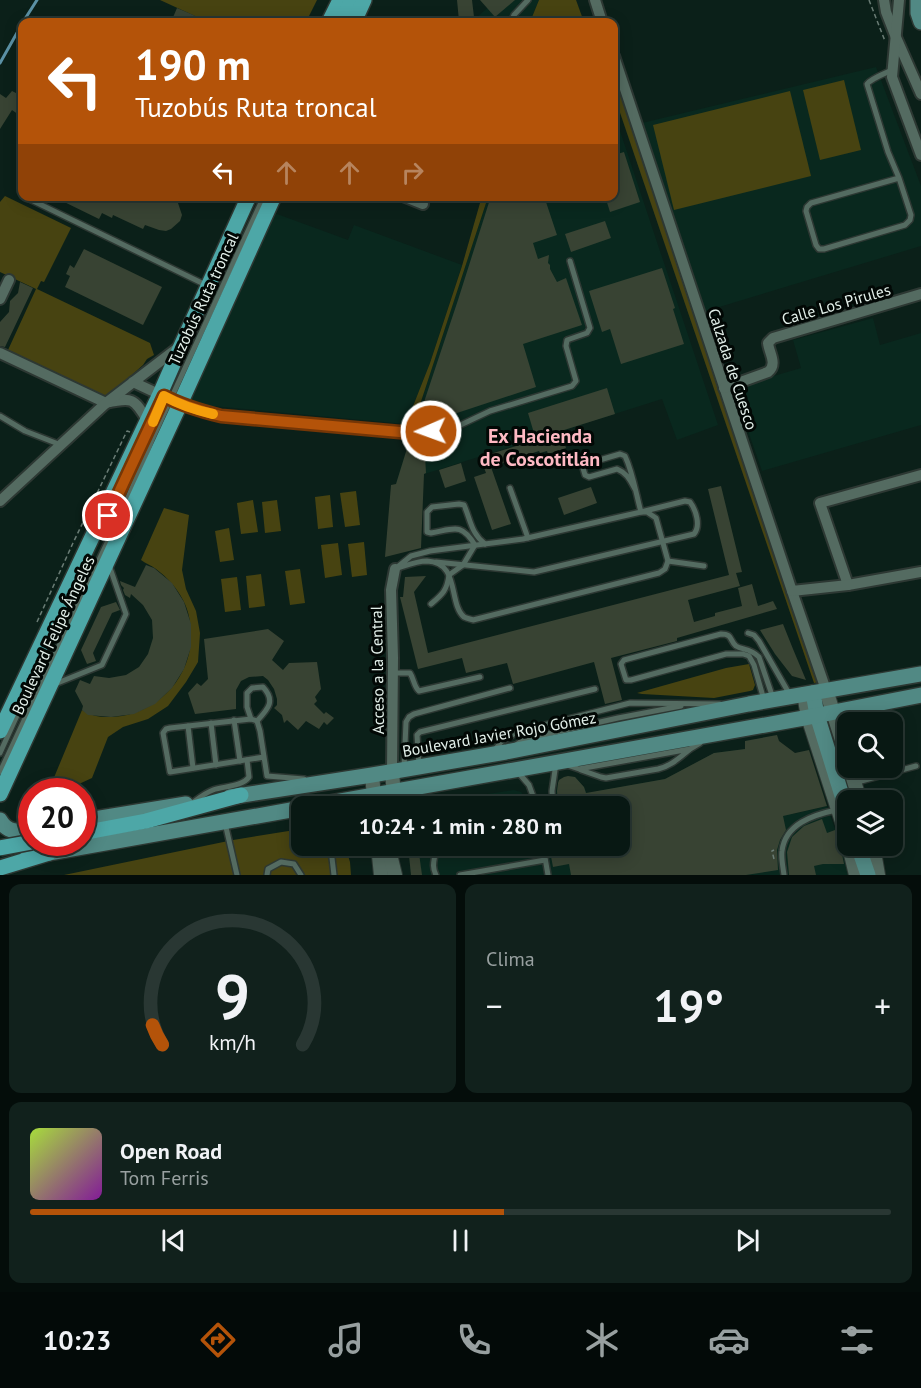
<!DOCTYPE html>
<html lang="es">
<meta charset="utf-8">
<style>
body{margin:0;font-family:"PT Sans",sans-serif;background:#11211c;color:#f1f3f6;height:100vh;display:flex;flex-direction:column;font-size:22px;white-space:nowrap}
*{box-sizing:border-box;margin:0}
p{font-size:20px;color:#98a0a0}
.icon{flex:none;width:33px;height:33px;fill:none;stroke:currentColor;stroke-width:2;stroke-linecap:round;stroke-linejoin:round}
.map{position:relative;height:875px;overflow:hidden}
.details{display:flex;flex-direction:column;gap:9px;padding:9px;background:#040d0a;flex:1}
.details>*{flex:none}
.top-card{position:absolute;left:18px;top:18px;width:600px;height:183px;border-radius:12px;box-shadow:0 3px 15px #0003,0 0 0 2px #293733;background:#b45309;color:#fff;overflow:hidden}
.controls{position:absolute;left:837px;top:712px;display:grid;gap:12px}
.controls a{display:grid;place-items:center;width:66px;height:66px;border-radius:12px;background:#081813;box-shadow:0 3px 15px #0003,0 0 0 2px #293733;font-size:30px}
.speed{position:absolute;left:18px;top:778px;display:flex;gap:12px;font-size:30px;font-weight:700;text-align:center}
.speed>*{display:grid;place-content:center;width:78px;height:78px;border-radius:50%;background:#081813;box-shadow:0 3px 15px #0003,0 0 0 2px #293733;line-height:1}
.speed .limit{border:9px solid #d22;background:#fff;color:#111}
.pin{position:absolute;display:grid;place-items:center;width:51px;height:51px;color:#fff;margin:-26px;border:3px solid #fff;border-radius:50%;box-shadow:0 2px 6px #0007}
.me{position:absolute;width:66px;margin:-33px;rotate:268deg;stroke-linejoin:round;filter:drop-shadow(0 0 4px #0008)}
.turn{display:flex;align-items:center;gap:21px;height:126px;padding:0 18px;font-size:27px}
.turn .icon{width:78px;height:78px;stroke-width:2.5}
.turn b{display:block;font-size:42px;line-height:51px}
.lanes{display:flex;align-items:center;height:57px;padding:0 18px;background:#0003;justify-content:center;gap:30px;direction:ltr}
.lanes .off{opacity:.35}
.big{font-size:45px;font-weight:600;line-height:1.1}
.details .card{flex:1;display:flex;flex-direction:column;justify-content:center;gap:9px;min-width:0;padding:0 21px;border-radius:12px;background:#11211c}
.details .dial{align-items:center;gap:0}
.dial svg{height:156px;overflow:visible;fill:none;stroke:#293733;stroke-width:7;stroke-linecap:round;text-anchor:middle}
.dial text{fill:#f1f3f6;stroke:none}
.song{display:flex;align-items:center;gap:18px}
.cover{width:72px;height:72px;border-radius:9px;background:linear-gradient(135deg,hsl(80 70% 55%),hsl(290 70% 35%))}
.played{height:6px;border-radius:3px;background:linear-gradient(90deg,#b45309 55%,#293733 55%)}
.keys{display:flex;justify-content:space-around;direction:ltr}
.heat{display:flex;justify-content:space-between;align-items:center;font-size:33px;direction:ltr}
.details .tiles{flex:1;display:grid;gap:9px;grid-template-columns:1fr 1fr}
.card:last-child{grid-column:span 2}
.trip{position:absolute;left:291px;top:796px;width:339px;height:60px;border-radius:12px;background:#081813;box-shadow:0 3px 15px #0003,0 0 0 2px #293733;font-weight:600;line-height:60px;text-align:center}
.menu{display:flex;height:96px;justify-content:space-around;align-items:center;background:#030a08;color:#98a0a0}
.menu .icon{width:42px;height:42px}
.menu .current{color:#b45309}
.menu b{font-size:27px;color:#f1f3f6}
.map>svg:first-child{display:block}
.built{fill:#09281e}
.green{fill:#474311}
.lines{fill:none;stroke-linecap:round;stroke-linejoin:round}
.stream{stroke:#5b91a5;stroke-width:3}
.building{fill:#384333}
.service-casing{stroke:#2d3833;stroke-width:8}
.minor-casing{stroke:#2d3833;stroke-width:14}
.tertiary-casing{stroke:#2d3833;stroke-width:16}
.secondary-casing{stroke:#2d3833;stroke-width:18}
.primary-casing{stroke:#2d3833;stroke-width:18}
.path{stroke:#6a7c75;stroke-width:1.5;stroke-dasharray:4.5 3;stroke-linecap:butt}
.service{stroke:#546b61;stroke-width:5}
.minor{stroke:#546b61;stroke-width:10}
.tertiary{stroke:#546b61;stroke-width:14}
.secondary{stroke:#518984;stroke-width:15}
.primary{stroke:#4da7a7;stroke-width:15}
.primary-bridge-casing{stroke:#2d3833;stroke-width:18;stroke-linecap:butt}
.primary-bridge{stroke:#4da7a7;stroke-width:15}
.route-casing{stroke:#753606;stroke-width:15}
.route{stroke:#b45309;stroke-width:10}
.slow{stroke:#f59e0b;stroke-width:10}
.labels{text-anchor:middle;stroke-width:6;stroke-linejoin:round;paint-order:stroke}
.street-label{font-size:16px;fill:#e3f0ea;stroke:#020805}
.quarter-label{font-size:20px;font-weight:bold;fill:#feb9c3;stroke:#020805}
</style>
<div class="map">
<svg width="921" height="875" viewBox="0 0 921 875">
<rect width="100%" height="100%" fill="#0b2019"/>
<!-- built -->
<g class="built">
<polygon points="497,0 539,0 530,22 471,22"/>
<polygon points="876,67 921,186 921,246 706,311 642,123"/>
<polygon points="618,125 718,425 677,440 662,399 396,483 409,442 412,442 415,429 413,426 488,197 614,196 614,127"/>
<polygon points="277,214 348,240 354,225 462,265 430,363 406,424 190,404 186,400 268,215"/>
<polygon points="873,318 880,345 921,333 921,425 762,471 733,388 801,368 793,340"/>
<polygon points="768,737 780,802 790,801 793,814 827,806 847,864 848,875 411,875 408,846 620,846 620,807 548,807 558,805 556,791 559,780 568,776 575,777 584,787 587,793 665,779 714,753 745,749 745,741"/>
<polygon points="514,790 521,792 528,800 530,807 405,807"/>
</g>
<!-- green -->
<g class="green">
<polygon points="160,0 317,0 306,22 208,22"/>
<polygon points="539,0 576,0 584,22 565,22 563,18 550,22 530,22"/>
<polygon points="614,60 821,682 814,683 614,95"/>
<polygon points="844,80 861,150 820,160 803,90"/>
<polygon points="790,91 811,176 674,210 653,125"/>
<polygon points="5,196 71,228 44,282 41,281 37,289 150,343 154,355 147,359 143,365 107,397 8,350 36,289 0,272 0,202"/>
<polygon points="482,196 488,197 413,426 406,424 430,363 462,266"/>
<polygon points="356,491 360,525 345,527 340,493"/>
<polygon points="330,495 333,527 318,529 315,497"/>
<polygon points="253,500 258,532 241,534 237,503"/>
<polygon points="277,500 281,531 265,533 262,502"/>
<path d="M164,508L189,515L182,570L186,589L196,611L200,633L198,662L186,682L168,706L148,719L123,727L108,737L92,778L68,789L65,792H48L82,710C93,718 108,718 122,716C161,709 191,676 191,636C191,624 189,611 183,600C177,588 167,577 156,569C151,565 146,564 141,560Z"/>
<polygon points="229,528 234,560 220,562 215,531"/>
<polygon points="364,542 367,575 352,577 348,544"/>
<polygon points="338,543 342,575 325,578 321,545"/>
<polygon points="300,569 305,603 290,605 285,571"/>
<polygon points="261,574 265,606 249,608 246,576"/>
<polygon points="237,577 241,610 225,612 221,579"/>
<polygon points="749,664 755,685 753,690 750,691 714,698 642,694 637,693 726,668"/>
<polygon points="301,829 302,846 345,846 350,862 351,875 64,875 233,840"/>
</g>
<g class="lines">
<!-- stream -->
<g class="stream">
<polyline points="23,22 37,0"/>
<polyline points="0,63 22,24"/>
</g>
</g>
<!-- building -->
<g class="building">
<polygon points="457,0 472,0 474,17 471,18 471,20 459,21"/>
<polygon points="480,0 515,0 495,17"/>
<polygon points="177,8 191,14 208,22 171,22"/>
<polygon points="12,91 22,96 22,117 12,110 0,129 0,94 6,98"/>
<polygon points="624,152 640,202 610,212 605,196 614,196 614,155"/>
<polygon points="52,196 156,196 166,201 168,196 170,196 178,203 182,215 180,221 171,229 166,231 159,230 145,225 143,229 113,215 112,218 102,213 99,219"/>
<polygon points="491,196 544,196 557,235 533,243 538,259 549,255 548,263 550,265 550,269 557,282 566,278 582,325 523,344 536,387 454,414 456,421 441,425 425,427 424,424 424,427 421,427 421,425 416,426 458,300"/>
<polygon points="605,221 611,238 571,252 565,234"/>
<polygon points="84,249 162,287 143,325 65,287 70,276 66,274 70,265 74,268"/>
<polygon points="662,268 675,308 673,309 684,344 621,364 610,329 602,332 589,291"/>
<polygon points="20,282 33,288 5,347 0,346 0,322 9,312 10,301 18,293"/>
<polygon points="607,388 615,414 561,431 566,448 548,454 547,451 540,453 539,451 491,467 511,524 492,530 474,477 486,473 480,457 536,440 528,413"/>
<polygon points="417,437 424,437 426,473 424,474 421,548 385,557 391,485 396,484 409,442 416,443"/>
<polygon points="461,463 466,481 445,488 439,470"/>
<polygon points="721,486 742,572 736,573 740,586 688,600 694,622 715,616 715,613 742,606 738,588 752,584 758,606 773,601 777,609 677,638 677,641 611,658 622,700 605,704 594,662 513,684 507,663 466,673 462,658 418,669 400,597 403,597 405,577 426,576 414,592 428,653 729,575 708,489"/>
<polygon points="591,487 597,503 564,515 558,498"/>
<polygon points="146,565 154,568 172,583 184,602 191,624 191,647 184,669 172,688 155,704 134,714 111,717 88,715 82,710 83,706 75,691 80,680 90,684 94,676 109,678 126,675 139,667 148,654 153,638 152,620 143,605 131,594 130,598 125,595 123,590 124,588 121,585 120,581 135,587"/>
<polygon points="116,602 120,610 112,613 93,653 96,661 87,664 81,650 101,607"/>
<polygon points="783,624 793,649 806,680 792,676 775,654 760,630"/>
<polygon points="268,629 284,641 272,660 283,670 289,663 317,662 321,689 315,697 317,701 314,704 324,714 326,712 334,718 327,725 324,722 319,729 306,721 298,730 287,720 284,723 282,715 274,708 277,705 277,699 274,689 268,680 263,676 249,677 241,681 236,690 236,709 195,714 188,693 197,683 201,686 208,679 204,639"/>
<polygon points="777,735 779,741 795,753 809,750 827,806 783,816 786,830 780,840 777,850 778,870 746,875 571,875 569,864 553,867 549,846 620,846 620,807 558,807 557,791 558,783 559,780 564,777 568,776 575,777 584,787 586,793 665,779 714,753 745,749 745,741"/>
<polygon points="822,819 827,833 835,830 840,844 844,864 823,864 814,866 816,875 789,875 787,852 792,837 804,826"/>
<polygon points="408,846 418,846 422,875 411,875"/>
</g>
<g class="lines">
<!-- service casing -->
<g class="service-casing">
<g id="service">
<polyline points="511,22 514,15 528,0"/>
<path d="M892,70C884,74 872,78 867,84L888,152L899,178L911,215L910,220L905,225L824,249H819L816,245L806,211L807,207L811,203L899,178"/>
<polyline points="23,196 208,286"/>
<polyline points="181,405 197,410 221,415 411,433 452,429 490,411 572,386 576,381 566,346 567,340 587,333 590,328 570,261"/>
<polyline points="0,416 25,431 61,445"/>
<polyline points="510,488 528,538"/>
<path d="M641,512H647L656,518L668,561L665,569L659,573L473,620C470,619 466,618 464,617C448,603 460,562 427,561C416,561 405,566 395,569L411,556L430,551L523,539Z"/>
<polyline points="668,561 704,566"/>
<path d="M436,562L534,572L694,534C701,526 696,510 690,502L685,501L641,512C636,494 633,473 625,456L620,454L586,464L583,468L585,475L589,477L617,469C627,473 630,480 635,489"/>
<path d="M431,604C443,594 447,590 449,575L463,565L475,545C461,522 454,529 431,533L427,532V512L432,507L459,504L464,505C471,521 471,533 485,544"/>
<polyline points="748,633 754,635 759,641 790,695"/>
<path d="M393,673H410C414,679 414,687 419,691L480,677"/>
<polyline points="55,684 102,665 126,614 109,565"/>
<path d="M764,700L754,665L749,656L743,654H726L631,680H626L621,664L624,660L721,634C733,634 729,640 736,646C742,650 750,648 759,657L773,698"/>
<polyline points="879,704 882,723"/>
<path d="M251,719L247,707V693L252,688L263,687C276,701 268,709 257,721"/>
<polyline points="234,720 240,761"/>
<polyline points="211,723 216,765"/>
<polyline points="188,726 193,768"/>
<polyline points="516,745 523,740 534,737 618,718 681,706"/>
<polyline points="494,751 501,742 517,732 630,703 720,704"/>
<polyline points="0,753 44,656"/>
<polyline points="264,757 170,772 163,733 166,729 170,728 251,719 257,721 260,731 267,776 304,779"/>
<polyline points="419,765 417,735 420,732 595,689"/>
<polyline points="567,765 579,769 690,749 700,743"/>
<polyline points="404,768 406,722 409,717 414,714 510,688"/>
<path d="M581,770L601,777L606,778L658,769C671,766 679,758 689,750"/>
<polyline points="517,771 529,785 537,807"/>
<polyline points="0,772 127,500 152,440 264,196"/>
<polyline points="854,783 916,766"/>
<path d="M192,803C199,798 205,793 213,790C224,786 242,787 249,777L247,760"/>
<polyline points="474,807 513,799 518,804 518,807"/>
<polyline points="553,807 552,791 556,763"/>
<polyline points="225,823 237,875"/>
<path d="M435,846C437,857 430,863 436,875"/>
<polyline points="543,846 548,875"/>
<polyline points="332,858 334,875"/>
<polyline points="267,875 268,869 281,862 294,864 301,875"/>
<polyline points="460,875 545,860"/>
<path d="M784,875C783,867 781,858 782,851C785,824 813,815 836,810"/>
</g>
</g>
<!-- minor casing -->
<g class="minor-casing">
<g id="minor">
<polyline points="595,0 602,22"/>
<polyline points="884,0 886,12 895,35 921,94"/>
<polyline points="899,0 892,77 921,155"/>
<polyline points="614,56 792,591 826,690"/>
<polyline points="403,196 423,204"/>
<polyline points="0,299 9,280"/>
<path d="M0,353L106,403C132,397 134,398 147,420"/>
<polyline points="133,382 180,404"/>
<path d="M724,388L768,372C778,364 769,353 768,343L773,338L921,294"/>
<polyline points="0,501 106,403 179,347"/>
<polyline points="848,585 820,503 921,475"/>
<polyline points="792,591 848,585 921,572"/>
<polyline points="392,772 393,658 391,590 395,569"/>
</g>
</g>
<!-- tertiary casing -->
<g class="tertiary-casing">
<g id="tertiary">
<polyline points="826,690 848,759"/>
<polyline points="804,694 808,717 848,840"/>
<polyline points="850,768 860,801"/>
<polyline points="392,772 395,807"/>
<polyline points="372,775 375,807"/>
<polyline points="378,846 381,875"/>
<polyline points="388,846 395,875"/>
<polyline points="849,846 856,875"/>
<polyline points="873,846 878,875"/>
</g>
</g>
<!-- secondary casing -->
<g class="secondary-casing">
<g id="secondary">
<polyline points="918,0 918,13 921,22"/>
<polyline points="813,693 817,715 848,815"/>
<polyline points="230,797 372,775 506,752 749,704 921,674"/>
<polyline points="307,807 804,718 921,695"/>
<path d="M0,820C7,833 18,832 32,830"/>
<polyline points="82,821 186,804"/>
<path d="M29,831L22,837C20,856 42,849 53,847"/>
<polyline points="858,846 868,875"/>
<polyline points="49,853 302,808"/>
</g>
</g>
<!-- primary casing -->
<g class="primary-casing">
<g id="primary">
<polyline points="329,22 340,0"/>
<polyline points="341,22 352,0"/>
<polyline points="354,22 364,0"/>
<polyline points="0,731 160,394 181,346 249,196"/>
<polyline points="0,794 180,404 274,196"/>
<polyline points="82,833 146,821 241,795"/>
<polyline points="0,868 49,853"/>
</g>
</g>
<!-- path -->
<g class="path">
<polyline points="869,0 885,41"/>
<polyline points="37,622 73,543 127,431 130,432"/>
<polyline points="774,859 772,851 774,850"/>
</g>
<!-- service -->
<use href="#service" class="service"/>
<!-- minor -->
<use href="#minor" class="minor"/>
<!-- tertiary -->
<use href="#tertiary" class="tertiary"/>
<!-- secondary -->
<use href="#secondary" class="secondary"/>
<!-- primary -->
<use href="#primary" class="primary"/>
<!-- primary-bridge casing -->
<g class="primary-bridge-casing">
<polyline id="primary-bridge" points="0,848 32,842"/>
</g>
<!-- primary-bridge -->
<use href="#primary-bridge" class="primary-bridge"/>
</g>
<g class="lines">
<!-- route casing -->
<g class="route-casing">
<path id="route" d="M108,516L164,396C183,406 201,411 221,416L411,433L431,431"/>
</g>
<!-- route -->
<use href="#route" class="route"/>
<!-- slow -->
<path class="slow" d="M153,422L164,396C180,405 195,410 213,414"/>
</g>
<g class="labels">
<!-- street labels -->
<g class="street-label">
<text transform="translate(203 299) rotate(-65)" y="6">Tuzobús Ruta troncal</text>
<text transform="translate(836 304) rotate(-16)" y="6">Calle Los Pirules</text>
<text transform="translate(733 369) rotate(72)" y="6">Calzada de Cuesco</text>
<text transform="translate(53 635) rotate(-65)" y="6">Boulevard Felipe Ángeles</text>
<text transform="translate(377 670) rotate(-91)" y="6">Acceso a la Central</text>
<text transform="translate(499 734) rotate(-10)" y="6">Boulevard Javier Rojo Gómez</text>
</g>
<!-- quarter labels -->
<g class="quarter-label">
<text x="540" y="443">Ex Hacienda<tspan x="540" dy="23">de Coscotitlán</tspan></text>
</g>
</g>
</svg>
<div class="controls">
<a><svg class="icon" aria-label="search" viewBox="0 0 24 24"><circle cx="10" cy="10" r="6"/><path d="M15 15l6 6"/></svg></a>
<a><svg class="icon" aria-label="layers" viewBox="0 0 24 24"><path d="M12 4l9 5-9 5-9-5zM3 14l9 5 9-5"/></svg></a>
</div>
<div class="speed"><div class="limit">20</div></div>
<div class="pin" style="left:108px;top:516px;background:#d93025"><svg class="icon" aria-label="arrive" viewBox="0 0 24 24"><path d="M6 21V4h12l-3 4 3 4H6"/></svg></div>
<svg class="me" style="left:431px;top:431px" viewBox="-20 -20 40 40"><circle r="17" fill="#b45309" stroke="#fff" stroke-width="3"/><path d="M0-11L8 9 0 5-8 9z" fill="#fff"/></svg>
<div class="trip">10:24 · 1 min · 280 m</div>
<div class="top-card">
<div class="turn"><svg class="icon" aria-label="left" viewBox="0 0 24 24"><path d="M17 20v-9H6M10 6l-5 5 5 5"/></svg><div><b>190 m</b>Tuzobús Ruta troncal</div></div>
<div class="lanes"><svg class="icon" aria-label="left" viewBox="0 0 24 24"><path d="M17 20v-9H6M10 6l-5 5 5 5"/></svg><svg class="icon off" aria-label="ahead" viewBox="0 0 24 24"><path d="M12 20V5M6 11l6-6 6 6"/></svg><svg class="icon off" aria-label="ahead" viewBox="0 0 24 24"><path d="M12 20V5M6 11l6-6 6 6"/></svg><svg class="icon off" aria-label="right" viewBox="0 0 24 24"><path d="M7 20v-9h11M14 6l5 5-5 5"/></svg></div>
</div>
</div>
<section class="details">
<div class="tiles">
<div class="card dial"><svg viewBox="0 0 100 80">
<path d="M14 69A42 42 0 1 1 86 69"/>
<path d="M14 69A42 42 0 0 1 9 59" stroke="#b45309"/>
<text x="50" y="56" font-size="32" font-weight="700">9</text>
<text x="50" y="72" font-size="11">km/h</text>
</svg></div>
<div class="card"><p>Clima</p>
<div class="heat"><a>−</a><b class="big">19°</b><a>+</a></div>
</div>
<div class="card">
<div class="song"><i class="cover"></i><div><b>Open Road</b><p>Tom Ferris</p></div></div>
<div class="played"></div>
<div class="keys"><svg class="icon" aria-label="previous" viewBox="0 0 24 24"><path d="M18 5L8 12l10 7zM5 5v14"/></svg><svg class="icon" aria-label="pause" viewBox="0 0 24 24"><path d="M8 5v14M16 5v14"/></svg><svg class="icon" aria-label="next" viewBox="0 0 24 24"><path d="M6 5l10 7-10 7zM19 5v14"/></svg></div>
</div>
</div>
</section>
<nav class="menu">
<b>10:23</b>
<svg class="icon current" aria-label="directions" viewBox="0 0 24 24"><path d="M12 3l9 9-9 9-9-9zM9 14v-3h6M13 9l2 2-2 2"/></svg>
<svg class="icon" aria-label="music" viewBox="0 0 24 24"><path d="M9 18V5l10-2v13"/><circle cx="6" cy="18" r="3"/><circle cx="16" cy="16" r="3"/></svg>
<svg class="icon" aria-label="phone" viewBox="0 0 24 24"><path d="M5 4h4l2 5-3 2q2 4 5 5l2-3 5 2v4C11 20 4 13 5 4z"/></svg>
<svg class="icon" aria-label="climate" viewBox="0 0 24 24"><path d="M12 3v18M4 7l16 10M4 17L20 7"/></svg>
<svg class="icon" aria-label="car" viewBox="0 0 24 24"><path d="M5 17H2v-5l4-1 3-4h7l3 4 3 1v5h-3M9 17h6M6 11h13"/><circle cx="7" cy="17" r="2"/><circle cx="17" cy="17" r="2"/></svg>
<svg class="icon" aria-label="filters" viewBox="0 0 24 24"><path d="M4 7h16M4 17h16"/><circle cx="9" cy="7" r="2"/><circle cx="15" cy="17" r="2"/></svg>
</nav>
